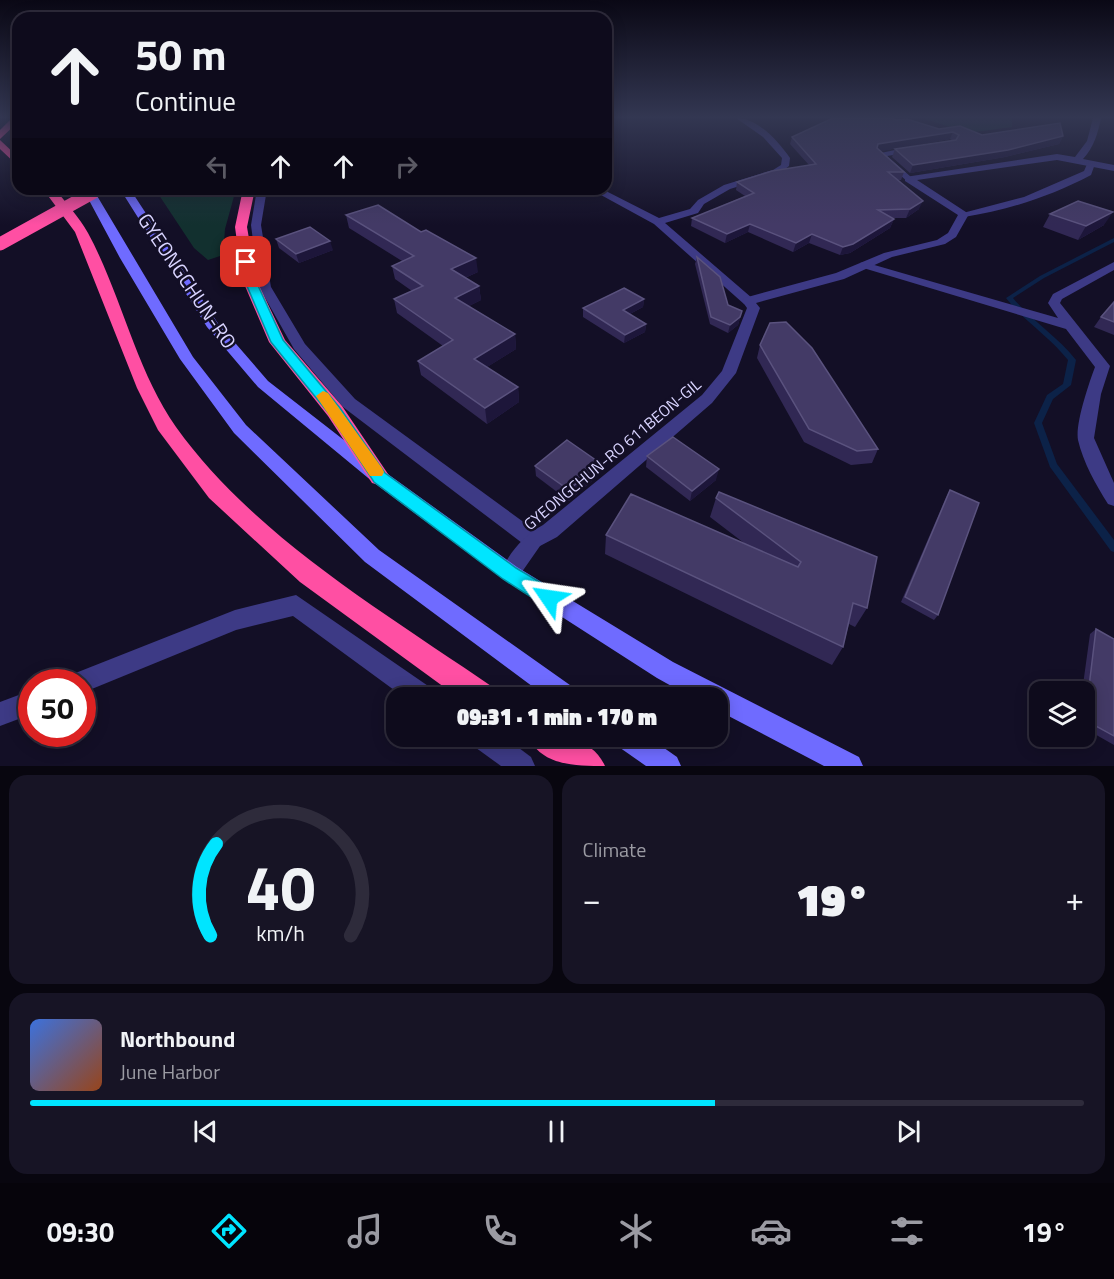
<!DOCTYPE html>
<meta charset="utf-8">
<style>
body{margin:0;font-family:"Titillium Web",sans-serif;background:#171425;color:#f1f3f6;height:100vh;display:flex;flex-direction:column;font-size:22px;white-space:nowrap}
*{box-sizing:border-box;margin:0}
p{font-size:20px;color:#9b9ba3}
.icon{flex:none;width:33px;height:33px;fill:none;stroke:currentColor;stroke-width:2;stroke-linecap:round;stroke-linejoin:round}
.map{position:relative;height:766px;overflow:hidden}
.side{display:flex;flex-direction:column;gap:9px;padding:9px;background:#08060f;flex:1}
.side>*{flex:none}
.guide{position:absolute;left:12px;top:12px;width:600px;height:183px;border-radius:18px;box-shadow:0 3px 15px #0003,0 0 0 2px #2e2b3b;background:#0e0b1c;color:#f1f3f6;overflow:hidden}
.buttons{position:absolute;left:1029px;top:681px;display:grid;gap:12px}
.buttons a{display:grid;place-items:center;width:66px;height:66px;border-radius:12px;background:#0e0b1c;box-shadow:0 3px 15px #0003,0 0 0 2px #2e2b3b;font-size:30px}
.speed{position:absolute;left:18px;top:669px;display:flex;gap:12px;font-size:30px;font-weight:700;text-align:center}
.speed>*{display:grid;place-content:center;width:78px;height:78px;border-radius:50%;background:#0e0b1c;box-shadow:0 3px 15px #0003,0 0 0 2px #2e2b3b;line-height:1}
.speed .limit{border:9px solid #d22;background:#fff;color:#111}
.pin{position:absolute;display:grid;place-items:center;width:51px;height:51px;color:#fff;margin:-26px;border-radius:12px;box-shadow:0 3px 9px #0006}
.me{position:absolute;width:66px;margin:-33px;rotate:302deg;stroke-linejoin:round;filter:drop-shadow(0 0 4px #0008)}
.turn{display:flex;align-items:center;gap:21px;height:126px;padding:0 24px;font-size:27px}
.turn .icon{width:78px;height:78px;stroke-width:2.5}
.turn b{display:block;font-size:42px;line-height:51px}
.lanes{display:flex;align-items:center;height:57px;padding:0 24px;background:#0003;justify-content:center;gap:30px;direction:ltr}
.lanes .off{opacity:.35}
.big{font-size:45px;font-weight:800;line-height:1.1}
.side .tile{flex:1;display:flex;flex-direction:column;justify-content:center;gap:9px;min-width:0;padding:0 21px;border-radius:18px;background:#171425}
.side .dial{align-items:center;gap:0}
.dial svg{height:156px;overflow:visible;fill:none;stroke:#2e2b3b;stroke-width:7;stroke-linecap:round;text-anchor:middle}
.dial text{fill:#f1f3f6;stroke:none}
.song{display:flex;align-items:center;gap:18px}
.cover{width:72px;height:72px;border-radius:9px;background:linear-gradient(135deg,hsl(220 70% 55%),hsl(20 70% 35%))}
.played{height:6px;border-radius:3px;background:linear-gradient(90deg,#00e5ff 65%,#2e2b3b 65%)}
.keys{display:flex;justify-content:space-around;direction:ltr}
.heat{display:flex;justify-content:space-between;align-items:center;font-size:33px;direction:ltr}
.side .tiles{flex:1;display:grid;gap:9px;grid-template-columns:1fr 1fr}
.tile:last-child{grid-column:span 2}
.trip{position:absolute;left:386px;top:687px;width:342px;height:60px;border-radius:18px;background:#0e0b1c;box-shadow:0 3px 15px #0003,0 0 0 2px #2e2b3b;font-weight:800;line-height:60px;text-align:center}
.menu{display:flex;height:96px;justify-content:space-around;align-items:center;background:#06040b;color:#9b9ba3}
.menu .icon{width:42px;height:42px}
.menu .current{color:#00e5ff}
.menu b{font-size:27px;color:#f1f3f6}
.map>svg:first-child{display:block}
.green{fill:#12302f}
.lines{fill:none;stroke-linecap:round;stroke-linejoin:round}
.stream{fill:#0c2248;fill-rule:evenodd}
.lane{fill:#3d3a85;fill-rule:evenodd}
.street{fill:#3d3a85;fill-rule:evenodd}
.secondary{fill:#6f6bff;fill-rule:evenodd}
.highway{fill:#ff4fa3;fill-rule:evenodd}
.highway-bridge-far1{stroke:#ff4fa3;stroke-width:10}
.highway-bridge{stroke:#ff4fa3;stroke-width:13}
.wall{fill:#312854}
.shaded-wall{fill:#1d163a}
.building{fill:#433a66;stroke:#5a527e;stroke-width:1.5}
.route{fill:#00e5ff;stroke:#0095a6;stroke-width:1.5}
.slow{fill:#f59e0b}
.labels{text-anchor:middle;stroke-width:5;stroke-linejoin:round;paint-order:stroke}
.street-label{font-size:16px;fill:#d9d4ff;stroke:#130f26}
.near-street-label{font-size:20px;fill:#d9d4ff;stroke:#130f26}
</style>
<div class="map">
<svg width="1114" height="766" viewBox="0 0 1114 766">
<rect width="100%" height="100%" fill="#130f26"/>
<!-- green -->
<g class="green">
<polygon points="922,118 1012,118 1012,127 968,133"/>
<polygon points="155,189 236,189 225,229 223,255 208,260 194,248"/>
</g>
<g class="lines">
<!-- stream -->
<path class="stream" d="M1114,238V242L1044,278L1013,298C1032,321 1058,337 1076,360L1071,385L1053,399L1042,423L1057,464L1114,540V552L1111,551L1050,467L1034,423L1047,395L1063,384L1068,360C1050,337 1024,321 1006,298L1040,276Z"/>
<!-- lane -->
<g class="lane">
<path d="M736,118C758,118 778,141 790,158L789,166L779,174L730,189L704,204L698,213L665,223L752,298L754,301L748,305L744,304L654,224L590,189H602L659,218L690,209L698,200L724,185L773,170L781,165L782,158L763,137Z"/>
<polygon points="914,146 918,149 917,151 887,156 911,177 911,181 908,182 876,154"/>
<path d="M1088,162L1095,164L1091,175C1051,196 1009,210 964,217L959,214L1024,197L1084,171Z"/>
<polygon points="257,189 267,189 261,225 271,287 305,344 355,399 540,534 543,540 540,546 533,548 526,546 343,407 294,349 259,287 251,225"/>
<path d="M864,262L1058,318L1048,303L1053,294L1114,262V270L1062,299L1060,303L1110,366L1101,394L1094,438L1114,483V506L1108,504C1096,485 1083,462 1078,440C1075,424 1089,383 1095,367L1066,329L860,267V263Z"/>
</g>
<!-- street -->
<g class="street">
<path d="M1093,118H1101C1098,133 1094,147 1083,159L1114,165V171L1057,160L917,180L969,214L956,237L945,244L892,257L844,279L756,303L760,308L736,373L712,403L557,537L540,546L517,579L510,582L503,579L500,573C509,553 524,535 543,525L702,395L722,371L747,308L742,301L744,298L836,273L884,253L937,240L948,233L958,215L905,181V177L1057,154L1075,157L1087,141Z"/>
<polygon points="296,595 434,690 438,698 405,698 293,616 236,630 82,693 82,682 69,682 73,674 235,610"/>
<polygon points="32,690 32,714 0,726 0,702"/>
<polygon points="469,736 503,736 531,757 535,766 501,766 472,745"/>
</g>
<!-- secondary -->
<g class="secondary">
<polygon points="83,189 93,189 193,357 246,425 379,550 577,690 581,698 548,698 365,562 234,433 180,359 120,258"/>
<polygon points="120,189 130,189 217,322 268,381 385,472 517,567 673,662 859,757 863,766 824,766 717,710 717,698 693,698 657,678 503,579 373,482 258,387 207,327"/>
<polygon points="613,736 647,736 677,757 681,766 646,766 616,745"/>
</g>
<!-- highway -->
<g class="highway">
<polygon points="12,118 18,118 18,122 0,139 0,130"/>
<polygon points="0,140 18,157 18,166 0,149"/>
<path d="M43,189H55C66,203 79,217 88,233C121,294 136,370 176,427C255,537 384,612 494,688L498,698H459L300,582L209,498L158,430L137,388L75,232Z"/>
<polygon points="243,189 255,189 247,227 256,279 285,340 342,406 386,471 390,477 386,483 379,485 372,483 328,416 269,342 242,279 235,227"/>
<path d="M528,736C557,736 591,735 605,766C576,766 541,766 528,736Z"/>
</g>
<!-- highway-bridge-far1 -->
<polyline class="highway-bridge-far1" points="92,193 99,189"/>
<!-- highway-bridge -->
<polyline class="highway-bridge" points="0,244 94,192"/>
</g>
<!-- wall -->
<g class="wall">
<polygon points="896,120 939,129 982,135 1063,136 1059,144 1005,157 910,173 892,157 895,149 953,141 950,139 880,151 904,172 901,180 897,180 919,209 906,218 892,218 894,219 890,228 850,253 840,255 809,243 793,252 748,232 725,243 691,226 692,218 745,196 736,190 737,182 809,165 790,144 792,137"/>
<polygon points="1050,214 1104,225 1078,240 1043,227"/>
<polygon points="346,215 478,272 465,278 479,286 481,300 469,306 515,334 516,349 487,367 518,387 519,402 487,424 421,375 418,361 443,346 397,313 394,299 412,291 395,279 392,266 402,261 349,228"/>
<polygon points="276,239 333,250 299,263 279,248"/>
<polygon points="697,257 728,305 742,311 738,325 728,333 710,324 695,264"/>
<polygon points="644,299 643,307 630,314 646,324 645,332 624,343 583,317 583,308"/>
<polygon points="1114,302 1114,335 1094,327 1101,317"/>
<polygon points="760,345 878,449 872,463 851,465 804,442 757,358"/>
<polygon points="647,456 716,480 690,501 646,467"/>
<polygon points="535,466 600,474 569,501 536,476"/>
<polygon points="950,490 938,615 934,620 901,602 947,495"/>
<polygon points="716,498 867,608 855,627 849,624 843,647 832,665 605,554 606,535 744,543 710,517"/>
<polygon points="1096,629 1114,639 1114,745 1084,728 1084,692 1082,692 1090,634"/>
</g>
<!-- shaded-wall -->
<g class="shaded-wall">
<polygon points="953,132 950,139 876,152 878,144"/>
<polygon points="1063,136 1059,144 1005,157 910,173 913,165"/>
<polygon points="923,201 919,209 906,218 910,209"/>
<polygon points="1113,212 1104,225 1078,240 1086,226"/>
<polygon points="894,219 890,228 850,253 840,255 843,247"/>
<polygon points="750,224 748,232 725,243 727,234"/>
<polygon points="812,234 809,243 793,252 796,243"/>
<polygon points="330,241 333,250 299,263 296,254"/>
<polygon points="476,258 478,272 453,283 451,269"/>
<polygon points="479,286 481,300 457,312 455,298"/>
<polygon points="644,299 643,307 622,318 623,310"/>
<polygon points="742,311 738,325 728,333 730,325"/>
<polygon points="646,324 645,332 624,343 625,335"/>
<polygon points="515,334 516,349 476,374 474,359"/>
<polygon points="518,387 519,402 487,424 485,408"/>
<polygon points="600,463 600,474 569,501 569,490"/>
<polygon points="719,469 716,480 690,501 692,491"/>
</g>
<!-- building -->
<g class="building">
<polygon points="833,118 891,118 896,120 907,119 939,129 960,126 982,135 1060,123 1063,136 1008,150 913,165 895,149 956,140 959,135 953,132 878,144 877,148 904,172 888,172 923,201 910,209 878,210 894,219 853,244 843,247 812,234 796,243 750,224 727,234 692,218 754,193 737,182 772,171 816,164 792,137"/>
<polygon points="1078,201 1113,212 1086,226 1050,214"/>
<polygon points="378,205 421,232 426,230 476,258 451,269 479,286 455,298 515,334 474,359 518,387 485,408 418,361 453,340 394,299 423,286 392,266 414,256 346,215"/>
<polygon points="310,227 330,241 296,254 276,239"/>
<polygon points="697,257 720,277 728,305 742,311 740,317 730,325 711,317"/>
<polygon points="624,288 644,299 623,310 646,324 625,335 583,308"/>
<polygon points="1114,302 1114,322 1101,317"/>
<polygon points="786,322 812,348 878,449 857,451 809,429 760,345 770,323"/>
<polygon points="673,437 719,469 692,491 647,456"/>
<polygon points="567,440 600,463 569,490 535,466"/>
<polygon points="950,490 979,503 938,615 905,597"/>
<polygon points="719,492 877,557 867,608 853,603 843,647 606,535 631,494 798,567 801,562 716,498"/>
<polygon points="1096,629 1114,639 1114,736 1085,720"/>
</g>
<!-- sky -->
<linearGradient id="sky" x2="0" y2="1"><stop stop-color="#0a0815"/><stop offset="0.52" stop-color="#333752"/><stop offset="1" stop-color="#333752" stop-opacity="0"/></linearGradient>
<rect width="1114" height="225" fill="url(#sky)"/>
<!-- route -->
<polygon class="route" points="246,259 252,262 255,279 283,340 340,408 385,473 516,568 555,591 558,598 555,604 549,606 542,604 503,579 374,482 330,415 271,342 244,279 241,262"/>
<!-- slow -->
<polygon class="slow" points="323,391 328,393 382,468 384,472 382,476 370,476 316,396"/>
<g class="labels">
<!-- street labels -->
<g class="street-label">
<text transform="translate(612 454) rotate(-40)" y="6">GYEONGCHUN-RO 611BEON-GIL</text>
</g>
<!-- near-street labels -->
<g class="near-street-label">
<text transform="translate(187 281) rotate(56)" y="7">GYEONGCHUN-RO</text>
</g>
</g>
</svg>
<div class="buttons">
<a><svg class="icon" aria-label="layers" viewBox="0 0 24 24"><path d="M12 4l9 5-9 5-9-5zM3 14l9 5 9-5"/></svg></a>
</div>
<div class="speed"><div class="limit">50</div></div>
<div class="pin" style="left:246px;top:262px;background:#d93025"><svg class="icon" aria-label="arrive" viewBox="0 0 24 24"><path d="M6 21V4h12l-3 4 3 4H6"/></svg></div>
<svg class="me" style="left:549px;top:598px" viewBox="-20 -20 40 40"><path d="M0-17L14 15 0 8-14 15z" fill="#00e5ff" stroke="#fff" stroke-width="4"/></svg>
<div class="trip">09:31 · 1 min · 170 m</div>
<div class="guide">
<div class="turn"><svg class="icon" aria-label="ahead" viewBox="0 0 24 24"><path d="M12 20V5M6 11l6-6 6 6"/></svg><div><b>50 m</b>Continue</div></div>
<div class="lanes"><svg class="icon off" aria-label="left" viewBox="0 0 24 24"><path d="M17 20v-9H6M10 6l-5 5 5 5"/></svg><svg class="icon" aria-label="ahead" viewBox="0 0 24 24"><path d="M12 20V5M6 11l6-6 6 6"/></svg><svg class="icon" aria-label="ahead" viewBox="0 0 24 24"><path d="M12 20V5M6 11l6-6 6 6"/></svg><svg class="icon off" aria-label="right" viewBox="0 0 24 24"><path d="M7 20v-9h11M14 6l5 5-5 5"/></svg></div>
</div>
</div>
<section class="side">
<div class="tiles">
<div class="tile dial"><svg viewBox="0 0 100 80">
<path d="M14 69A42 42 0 1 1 86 69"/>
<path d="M14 69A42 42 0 0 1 17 22" stroke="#00e5ff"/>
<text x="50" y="56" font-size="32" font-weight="700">40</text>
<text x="50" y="72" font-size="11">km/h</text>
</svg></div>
<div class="tile"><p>Climate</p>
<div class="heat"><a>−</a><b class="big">19°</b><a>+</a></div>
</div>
<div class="tile">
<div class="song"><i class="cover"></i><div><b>Northbound</b><p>June Harbor</p></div></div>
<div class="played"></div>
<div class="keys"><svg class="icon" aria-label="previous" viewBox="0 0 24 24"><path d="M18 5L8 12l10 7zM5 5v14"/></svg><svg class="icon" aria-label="pause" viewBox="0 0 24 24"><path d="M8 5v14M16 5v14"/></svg><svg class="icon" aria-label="next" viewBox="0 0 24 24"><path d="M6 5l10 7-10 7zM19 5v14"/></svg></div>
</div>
</div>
</section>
<nav class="menu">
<b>09:30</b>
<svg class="icon current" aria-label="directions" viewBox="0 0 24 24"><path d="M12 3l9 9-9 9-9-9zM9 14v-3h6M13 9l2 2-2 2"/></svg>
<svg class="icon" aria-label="music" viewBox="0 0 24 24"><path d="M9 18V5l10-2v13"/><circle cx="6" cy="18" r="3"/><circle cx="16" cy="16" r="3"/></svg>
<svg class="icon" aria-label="phone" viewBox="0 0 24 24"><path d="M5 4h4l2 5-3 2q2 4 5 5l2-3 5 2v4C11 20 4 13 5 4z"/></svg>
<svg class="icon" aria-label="climate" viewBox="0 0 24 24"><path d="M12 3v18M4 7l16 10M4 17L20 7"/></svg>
<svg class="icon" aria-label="car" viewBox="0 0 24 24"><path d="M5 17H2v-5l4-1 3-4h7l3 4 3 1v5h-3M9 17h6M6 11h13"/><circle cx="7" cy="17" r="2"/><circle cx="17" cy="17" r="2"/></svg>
<svg class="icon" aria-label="filters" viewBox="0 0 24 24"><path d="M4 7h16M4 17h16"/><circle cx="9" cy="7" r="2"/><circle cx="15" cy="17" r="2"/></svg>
<b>19°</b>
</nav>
